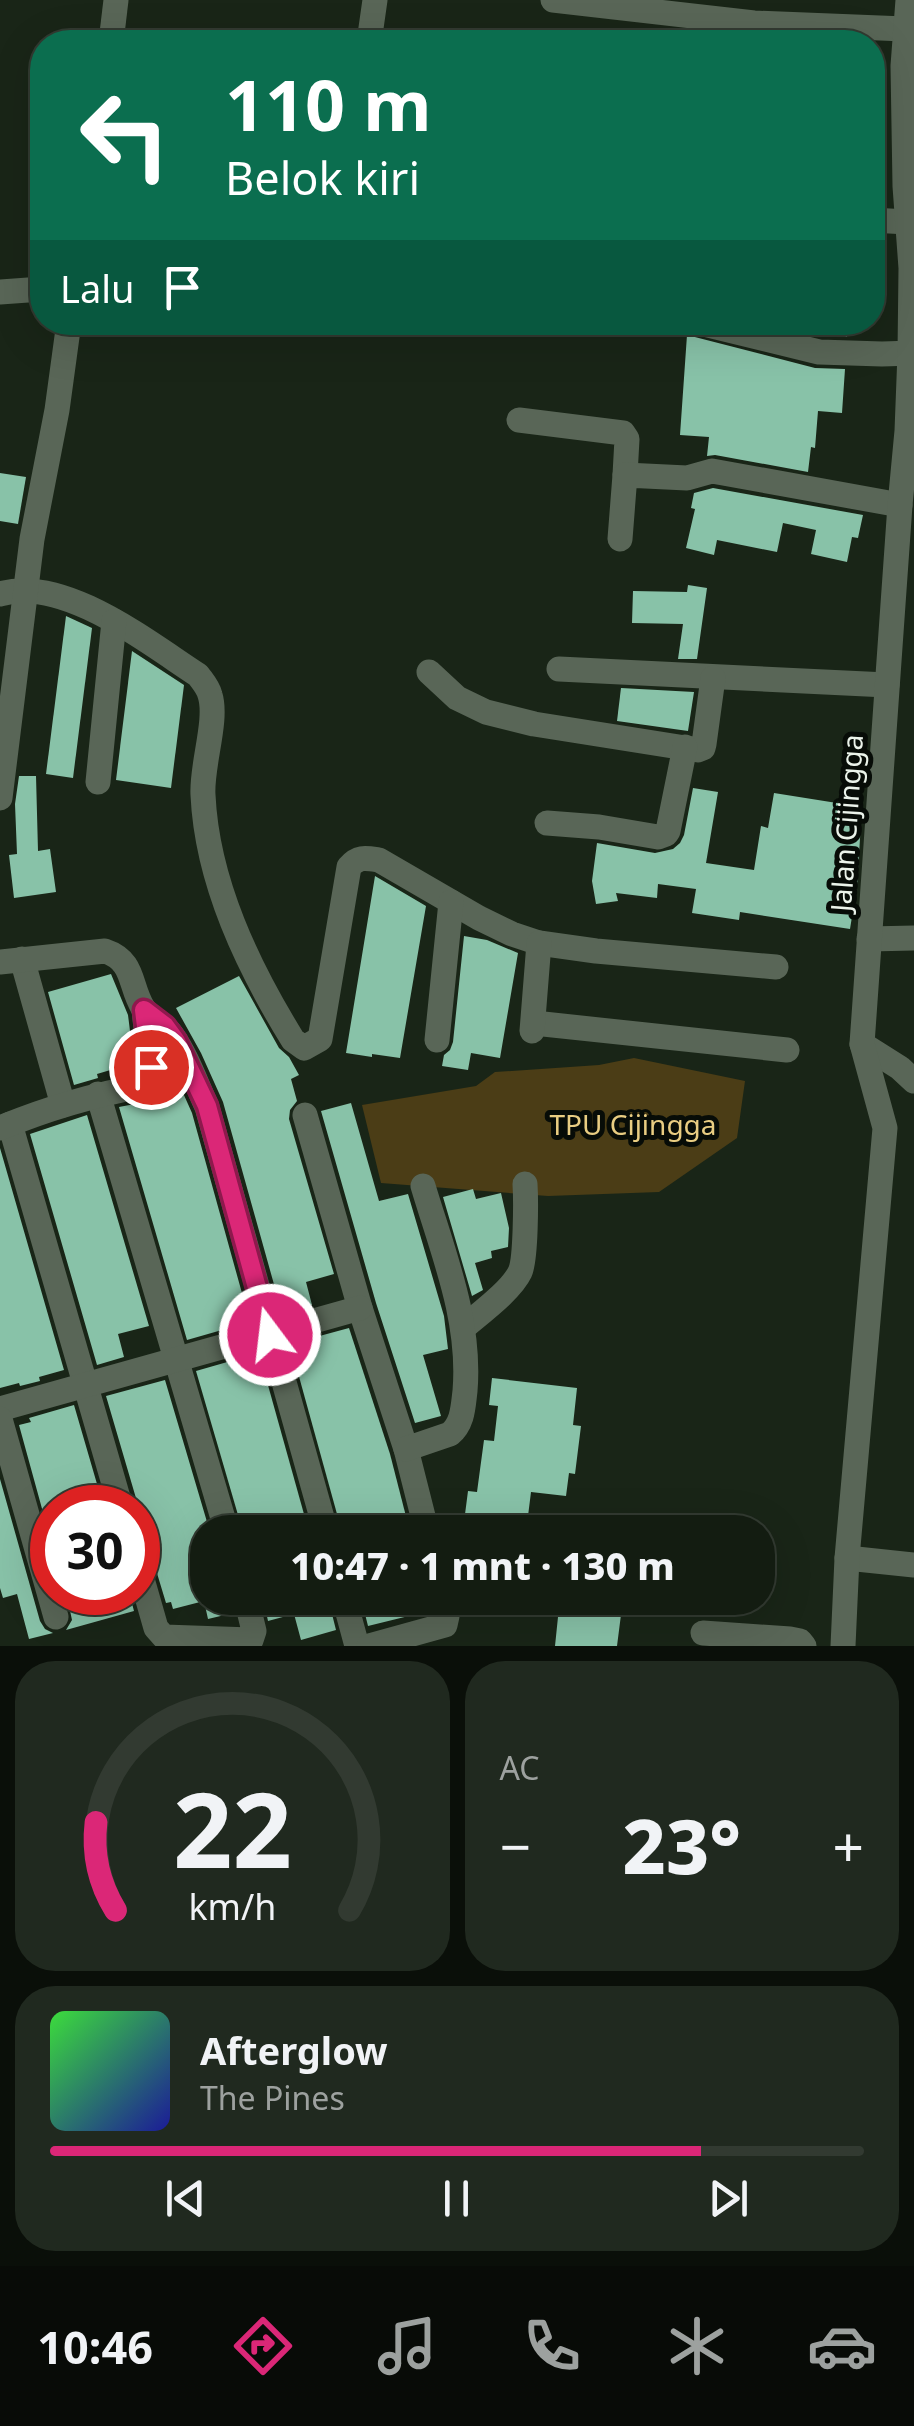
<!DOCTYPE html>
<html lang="id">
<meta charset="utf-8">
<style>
body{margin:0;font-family:"Noto Sans",sans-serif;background:#20291f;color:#f1f3f6;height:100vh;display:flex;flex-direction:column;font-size:38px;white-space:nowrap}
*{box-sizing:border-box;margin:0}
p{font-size:32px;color:#9da19f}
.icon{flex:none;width:55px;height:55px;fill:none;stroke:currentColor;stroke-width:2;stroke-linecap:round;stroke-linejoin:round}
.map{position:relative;height:1646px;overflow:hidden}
.side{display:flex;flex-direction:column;gap:15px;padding:15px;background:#0a0f09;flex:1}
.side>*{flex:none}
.guide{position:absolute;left:30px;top:30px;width:855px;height:305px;border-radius:40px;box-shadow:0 10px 40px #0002,0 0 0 2px #323a31;background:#0b6e4f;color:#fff;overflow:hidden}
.speed{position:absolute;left:30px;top:1485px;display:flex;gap:20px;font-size:50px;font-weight:700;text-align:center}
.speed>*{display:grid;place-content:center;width:130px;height:130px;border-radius:50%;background:#131c11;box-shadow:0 10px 40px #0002,0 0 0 2px #323a31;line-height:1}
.speed .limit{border:15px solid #d22;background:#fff;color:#111}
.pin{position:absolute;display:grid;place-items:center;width:85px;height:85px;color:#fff;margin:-42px;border:5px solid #fff;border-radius:50%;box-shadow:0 2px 10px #0007}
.me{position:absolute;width:110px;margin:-55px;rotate:345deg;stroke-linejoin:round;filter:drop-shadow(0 0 8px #0008)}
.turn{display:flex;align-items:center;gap:35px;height:210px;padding:0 30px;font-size:45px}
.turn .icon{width:130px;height:130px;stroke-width:2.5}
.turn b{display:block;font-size:70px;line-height:85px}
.then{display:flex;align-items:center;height:95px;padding:0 30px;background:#0003;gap:20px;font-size:38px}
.big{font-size:75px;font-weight:800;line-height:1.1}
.side .tile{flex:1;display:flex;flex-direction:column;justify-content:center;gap:15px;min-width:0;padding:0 35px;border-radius:40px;background:#20291f}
.side .dial{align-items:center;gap:0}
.dial svg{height:260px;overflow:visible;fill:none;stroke:#323a31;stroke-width:7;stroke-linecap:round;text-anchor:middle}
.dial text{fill:#f1f3f6;stroke:none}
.song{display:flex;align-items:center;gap:30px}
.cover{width:120px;height:120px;border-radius:15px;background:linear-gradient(135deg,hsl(120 70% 55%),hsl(240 70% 35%))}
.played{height:10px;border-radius:5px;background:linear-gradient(90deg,#db2777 80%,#323a31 80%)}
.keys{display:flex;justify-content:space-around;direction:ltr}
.heat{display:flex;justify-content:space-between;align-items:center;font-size:55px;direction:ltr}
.side .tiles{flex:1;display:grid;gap:15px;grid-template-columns:1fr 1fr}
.tile:last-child{grid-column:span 2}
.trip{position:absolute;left:190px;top:1515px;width:585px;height:100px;border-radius:40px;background:#131c11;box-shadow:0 10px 40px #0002,0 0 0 2px #323a31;font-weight:800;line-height:100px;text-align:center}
.tabs{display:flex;height:160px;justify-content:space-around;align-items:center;background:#080b07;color:#9da19f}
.tabs .icon{width:70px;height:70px}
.tabs .on{color:#db2777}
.tabs b{font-size:45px;color:#f1f3f6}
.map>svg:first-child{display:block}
.green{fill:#4b3d16}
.building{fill:#88c2a8}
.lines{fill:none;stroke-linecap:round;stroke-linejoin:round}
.minor{stroke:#596657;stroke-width:25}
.route-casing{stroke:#8e194d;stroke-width:25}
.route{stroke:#db2777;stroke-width:18}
.labels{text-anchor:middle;stroke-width:10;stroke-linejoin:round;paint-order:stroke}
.street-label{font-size:28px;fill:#ebf3ea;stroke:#070c07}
.park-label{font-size:28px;fill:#e9cd82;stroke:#070c07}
</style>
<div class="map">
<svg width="914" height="1646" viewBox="0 0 914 1646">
<rect width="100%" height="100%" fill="#192517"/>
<!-- green -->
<polygon class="green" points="634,1058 745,1081 737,1138 659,1192 548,1196 381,1183 362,1105 476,1086 495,1072 599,1065"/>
<!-- building -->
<g class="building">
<polygon points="767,322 848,322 847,337 821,336"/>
<polygon points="687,335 815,368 845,369 842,413 818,411 815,448 811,447 808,472 715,455 707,456 709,437 680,435"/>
<polygon points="0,473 26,477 18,524 0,521"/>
<polygon points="713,488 863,515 858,538 852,537 847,562 811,554 816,530 783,523 777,552 717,540 714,555 686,548 695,509 691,508 694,493"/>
<polygon points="688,585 707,588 697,659 678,659 683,624 632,623 633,591 687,592"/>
<polygon points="66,616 92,628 73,778 46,774"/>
<polygon points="132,651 184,685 171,788 116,780"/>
<polygon points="621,688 694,692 688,731 617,721"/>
<polygon points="19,776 36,776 38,851 50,849 56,892 14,898 9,855 17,854 15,804"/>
<polygon points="693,788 718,792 706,863 754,870 761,826 768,828 774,793 862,807 857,886 850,929 740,912 739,920 692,913 696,889 658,884 657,898 616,893 618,901 596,904 592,881 597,843 655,853 673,849 680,843 684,835"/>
<polygon points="375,876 426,906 400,1058 372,1054 372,1057 346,1053"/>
<polygon points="464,936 487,940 518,953 500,1058 471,1053 468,1070 442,1066 444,1055 450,1050 453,1042"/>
<polygon points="111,974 128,1015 134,1063 97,1074 98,1078 74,1085 48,992"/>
<polygon points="239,976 279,1048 289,1057 299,1075 291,1079 297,1101 290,1110 289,1119 334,1274 306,1282 312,1305 282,1313 223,1102 201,1053 176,1008"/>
<polygon points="179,1084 192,1113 250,1322 187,1340 119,1107 145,1102 160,1090"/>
<polygon points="351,1103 379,1201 408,1194 444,1316 448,1349 423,1355 441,1416 415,1423 376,1303 321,1111"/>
<polygon points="87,1115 149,1326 118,1334 124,1357 97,1365 30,1134"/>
<polygon points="0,1148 64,1370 39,1377 40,1381 20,1386 19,1383 0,1388"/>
<polygon points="473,1189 476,1199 501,1193 509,1228 508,1247 491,1251 492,1258 475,1263 483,1290 472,1296 443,1197"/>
<polygon points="349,1328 390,1454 410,1532 342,1532 290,1344"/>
<polygon points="259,1353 309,1532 243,1532 196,1371"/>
<polygon points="492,1378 577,1388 573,1425 581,1426 575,1474 569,1473 566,1496 531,1492 526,1532 466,1532 467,1522 464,1522 468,1491 477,1492 484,1440 494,1441 498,1406 489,1405"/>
<polygon points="165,1380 210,1532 208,1532 208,1598 225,1598 229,1614 208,1619 204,1601 173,1609 171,1602 166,1603 153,1560 149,1553 141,1549 138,1538 138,1505 106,1396"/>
<polygon points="74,1405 104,1508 52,1508 52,1545 19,1425 31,1422 29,1418"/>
<polygon points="0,1479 40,1621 45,1629 53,1633 29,1639 17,1594 3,1598 0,1588"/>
<polygon points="66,1592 129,1592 134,1611 66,1630 72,1620"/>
<polygon points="263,1598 328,1598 336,1630 301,1640 294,1614 268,1621"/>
<polygon points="361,1598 427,1598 429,1611 368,1626"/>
<polygon points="495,1598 623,1599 617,1646 555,1646 558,1617 495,1609"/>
</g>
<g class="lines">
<!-- minor -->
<g class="minor">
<polyline points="553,0 754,23 905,29"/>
<polyline points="111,42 116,0"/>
<polyline points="369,42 375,0"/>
<polyline points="872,220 907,222"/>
<polyline points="0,292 42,289"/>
<polyline points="696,322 819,352 882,354 914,353"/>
<polyline points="519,420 623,433 627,439 625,475"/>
<polyline points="620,539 625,475 687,478 712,471 900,505"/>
<path d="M0,594C63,575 147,642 198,675C203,682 208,687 210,695C218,720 201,766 203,795C207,882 248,967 293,1040L304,1048L320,1039L349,867C358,856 366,858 379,860L479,918L512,934L539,943L596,951L776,967"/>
<polyline points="559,669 887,685"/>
<polyline points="429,672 457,698 486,712 534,724 698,750 703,748 704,744 713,678"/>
<polyline points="98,782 114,621"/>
<polyline points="0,798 32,539 57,410 69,322"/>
<polyline points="547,823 599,827 658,837 666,834 668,831 685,747"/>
<polyline points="869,939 914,938"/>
<polyline points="22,959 63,1105"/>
<path d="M0,962L105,951C135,961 129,985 143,1008C150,1018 164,1024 172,1035C187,1056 196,1083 207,1107L326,1532"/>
<polyline points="534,1023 787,1050"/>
<polyline points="532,1031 539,943"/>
<polyline points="437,1040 451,902"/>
<polyline points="862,1044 900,1068 914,1081"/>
<polyline points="98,1094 227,1532"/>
<polyline points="305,1115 360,1308 406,1449 427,1532"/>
<polyline points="10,1124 121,1508"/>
<path d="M0,1128C46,1109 93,1095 142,1086L151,1074L144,1010"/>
<path d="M463,1328C479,1314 511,1291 520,1272C526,1259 526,1200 525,1184"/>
<polyline points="0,1409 360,1308"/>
<polyline points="0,1419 56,1617"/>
<path d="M406,1449L450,1434C463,1423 463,1407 465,1391C471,1320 443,1253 423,1186"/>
<polyline points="847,1558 914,1565"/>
<polyline points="138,1565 156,1628 164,1637 251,1640 254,1631 246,1598"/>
<polyline points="344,1598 357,1646"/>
<polyline points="703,1633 790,1639 800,1641 804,1646"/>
<polyline points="369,1646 445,1625 447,1616 443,1598"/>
<polyline points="843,1646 847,1558 885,1128 862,1044 900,505 907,431 910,353 911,268 905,186 903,66 908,0"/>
</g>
</g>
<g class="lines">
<!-- route casing -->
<g class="route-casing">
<polyline id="route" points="151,1067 144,1010 165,1026 176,1041 207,1106 270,1335"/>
</g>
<!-- route -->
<use href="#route" class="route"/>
</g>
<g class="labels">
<!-- street labels -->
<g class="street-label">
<text transform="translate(847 823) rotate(-86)" y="10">Jalan Cijingga</text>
</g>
<!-- park labels -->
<g class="park-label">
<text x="633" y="1135">TPU Cijingga</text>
</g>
</g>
</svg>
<div class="speed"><div class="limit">30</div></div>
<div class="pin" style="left:151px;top:1067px;background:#d93025"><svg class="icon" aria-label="arrive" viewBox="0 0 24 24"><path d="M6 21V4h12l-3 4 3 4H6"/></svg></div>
<svg class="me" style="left:270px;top:1335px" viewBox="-20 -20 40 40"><circle r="17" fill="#db2777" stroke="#fff" stroke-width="3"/><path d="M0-11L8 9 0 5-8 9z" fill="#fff"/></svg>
<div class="trip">10:47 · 1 mnt · 130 m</div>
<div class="guide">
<div class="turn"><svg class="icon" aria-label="left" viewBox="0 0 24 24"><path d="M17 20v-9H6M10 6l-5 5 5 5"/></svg><div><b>110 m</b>Belok kiri</div></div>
<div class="then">Lalu<svg class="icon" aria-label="arrive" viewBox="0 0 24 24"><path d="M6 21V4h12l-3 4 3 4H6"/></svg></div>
</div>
</div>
<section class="side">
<div class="tiles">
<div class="tile dial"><svg viewBox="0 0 100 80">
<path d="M14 69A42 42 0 1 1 86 69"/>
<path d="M14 69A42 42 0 0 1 8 42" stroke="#db2777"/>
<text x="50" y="56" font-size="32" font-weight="700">22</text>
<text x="50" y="72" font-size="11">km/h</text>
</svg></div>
<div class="tile"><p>AC</p>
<div class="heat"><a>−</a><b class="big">23°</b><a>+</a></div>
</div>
<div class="tile">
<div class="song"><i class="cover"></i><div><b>Afterglow</b><p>The Pines</p></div></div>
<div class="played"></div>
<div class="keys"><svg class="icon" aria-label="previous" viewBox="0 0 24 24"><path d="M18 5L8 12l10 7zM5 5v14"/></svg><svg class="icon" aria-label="pause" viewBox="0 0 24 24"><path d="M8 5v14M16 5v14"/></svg><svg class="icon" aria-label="next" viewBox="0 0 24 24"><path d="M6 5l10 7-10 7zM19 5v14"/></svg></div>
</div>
</div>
</section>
<nav class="tabs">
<b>10:46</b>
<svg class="icon on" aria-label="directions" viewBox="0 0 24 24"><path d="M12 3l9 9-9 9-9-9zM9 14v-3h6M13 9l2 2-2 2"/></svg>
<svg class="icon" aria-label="music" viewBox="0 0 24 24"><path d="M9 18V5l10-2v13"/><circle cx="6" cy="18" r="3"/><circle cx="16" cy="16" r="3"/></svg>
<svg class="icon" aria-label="phone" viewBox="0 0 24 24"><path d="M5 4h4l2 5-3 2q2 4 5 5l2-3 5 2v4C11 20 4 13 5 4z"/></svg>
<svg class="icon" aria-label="climate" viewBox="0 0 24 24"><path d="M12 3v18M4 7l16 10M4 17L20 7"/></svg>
<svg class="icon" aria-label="car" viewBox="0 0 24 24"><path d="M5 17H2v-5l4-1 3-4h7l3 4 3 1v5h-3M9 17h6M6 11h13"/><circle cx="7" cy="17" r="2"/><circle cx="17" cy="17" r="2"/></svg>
</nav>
